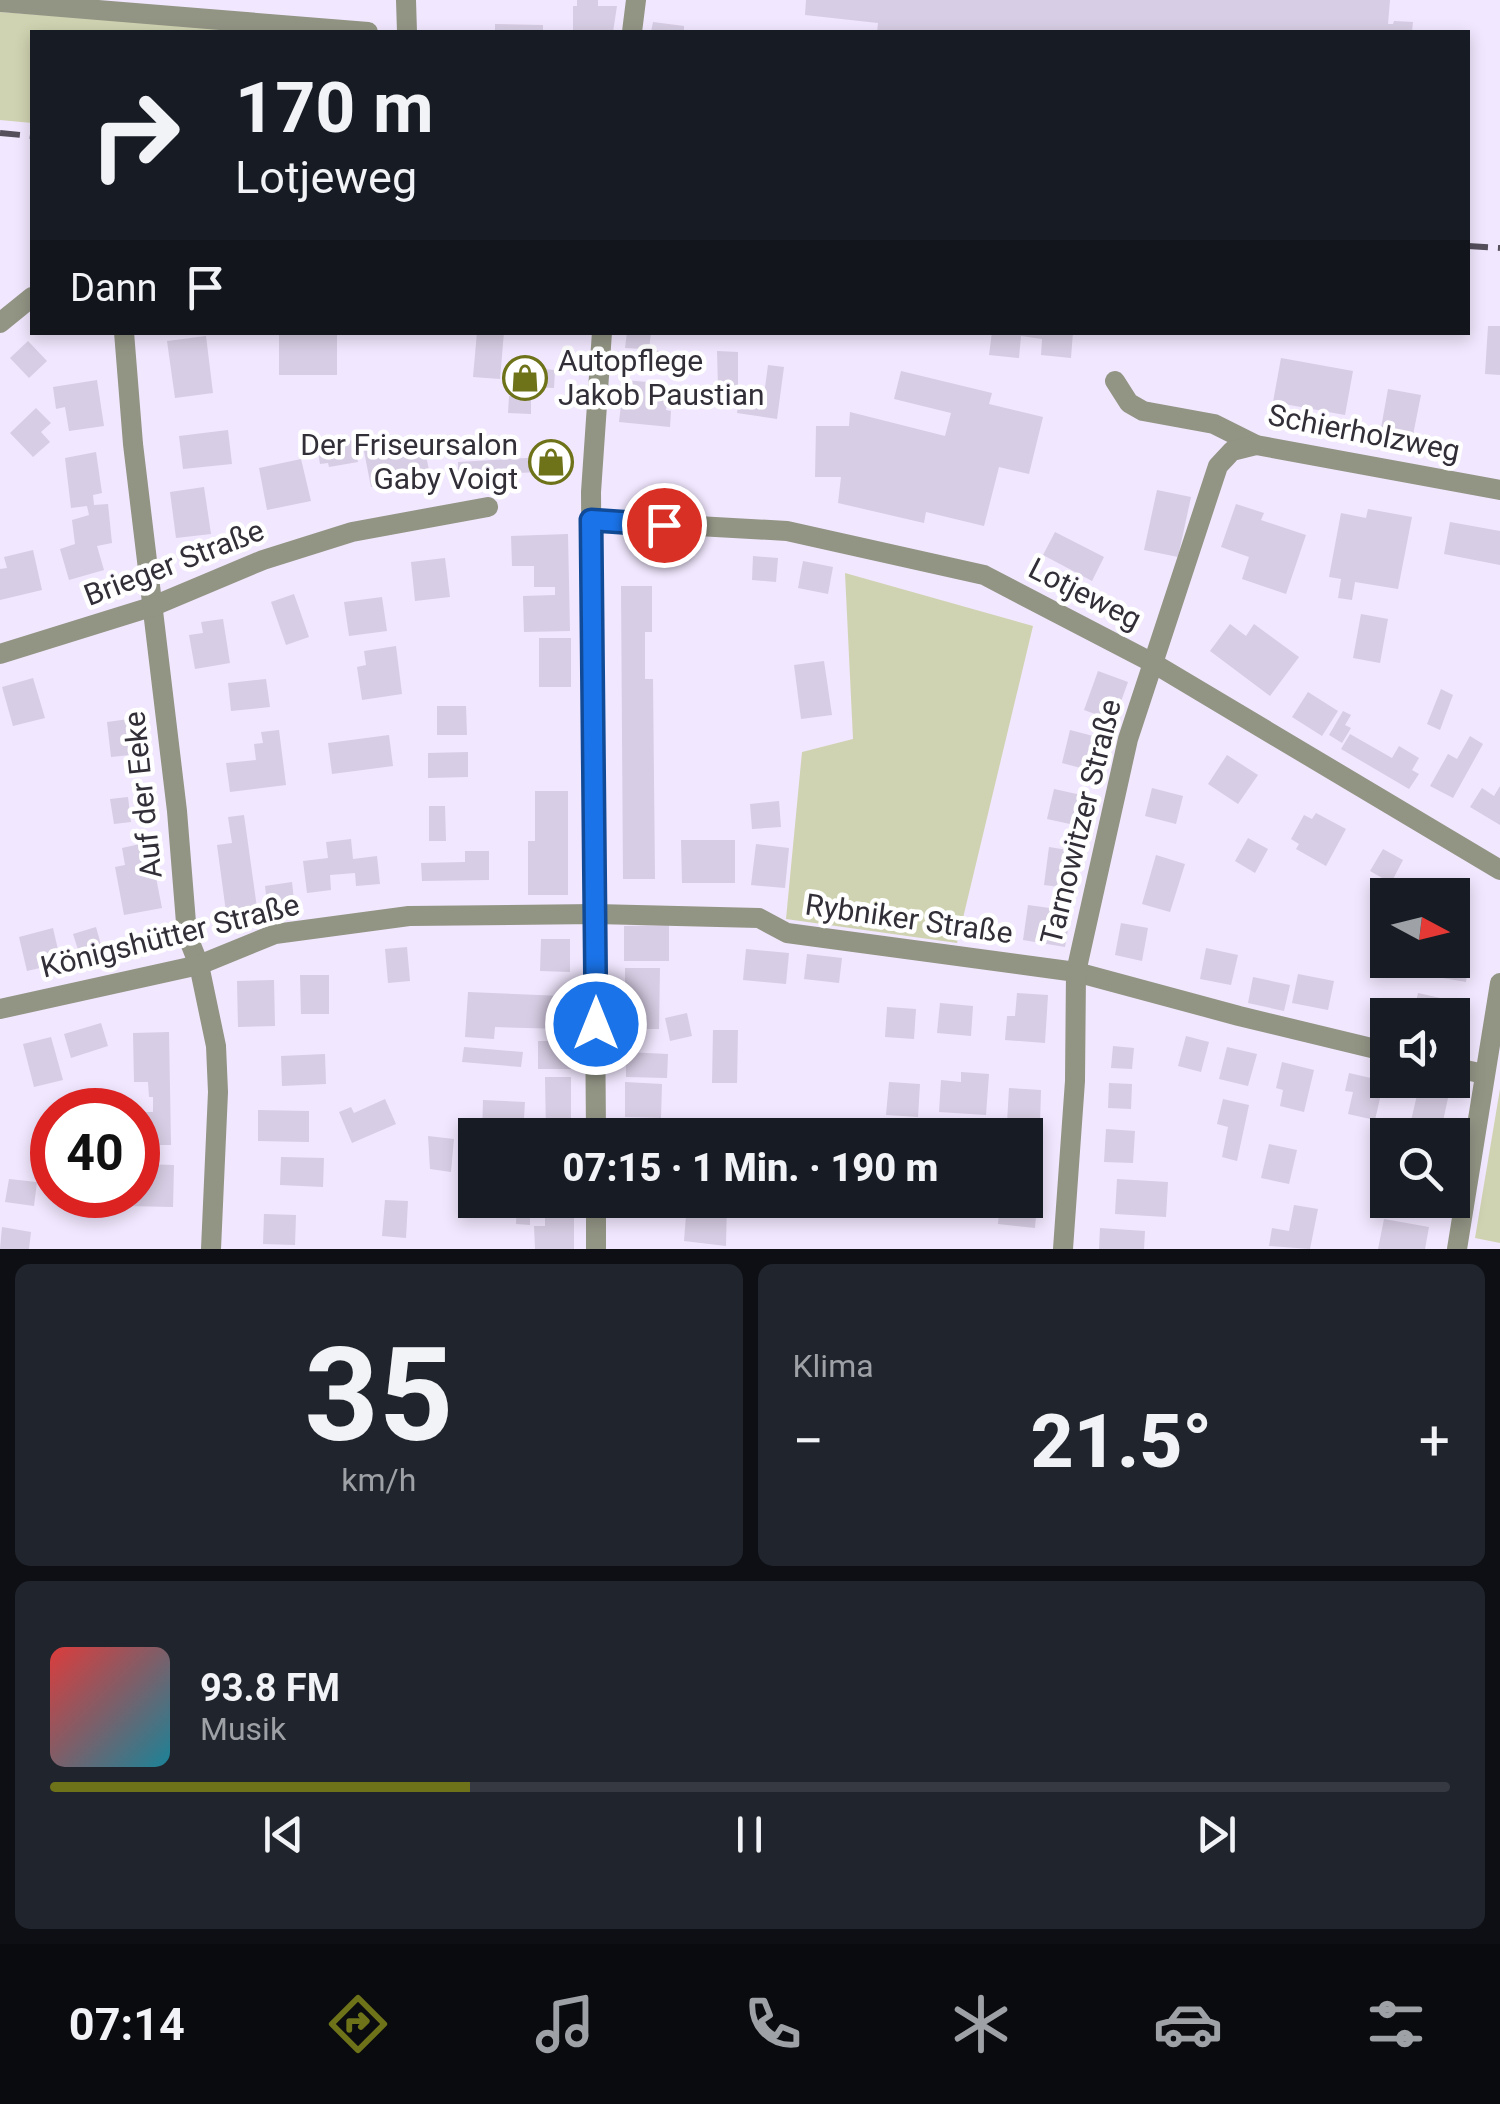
<!DOCTYPE html>
<html lang="de">
<meta charset="utf-8">
<style>
body{margin:0;font-family:Roboto,sans-serif;background:#20242c;color:#f1f3f6;height:100vh;display:flex;flex-direction:column;font-size:38px;white-space:nowrap}
*{box-sizing:border-box;margin:0}
p{font-size:32px;color:#9ea1a6}
.icon{flex:none;width:55px;height:55px;fill:none;stroke:currentColor;stroke-width:2;stroke-linecap:round;stroke-linejoin:round}
.map{position:relative;height:1249px;overflow:hidden}
.panel{display:flex;flex-direction:column;gap:15px;padding:15px;background:#0d0f14;flex:1}
.panel>*{flex:none}
.top-card{position:absolute;left:30px;top:30px;width:1440px;height:305px;border-radius:0px;box-shadow:0 5px 15px #0003;background:#171b24;color:#f1f3f6;overflow:hidden}
.needle{width:65px;rotate:97deg}
.tools{position:absolute;left:1370px;top:878px;display:grid;gap:20px}
.tools a{display:grid;place-items:center;width:100px;height:100px;border-radius:0px;background:#171b24;box-shadow:0 5px 15px #0003;font-size:50px}
.speed{position:absolute;left:30px;top:1088px;display:flex;gap:20px;font-size:50px;font-weight:700;text-align:center}
.speed>*{display:grid;place-content:center;width:130px;height:130px;border-radius:50%;background:#171b24;box-shadow:0 5px 15px #0003;line-height:1}
.speed .limit{border:15px solid #d22;background:#fff;color:#111}
.pin{position:absolute;display:grid;place-items:center;width:85px;height:85px;color:#fff;margin:-42px;border:5px solid #fff;border-radius:50%;box-shadow:0 2px 10px #0007}
.me{position:absolute;width:110px;margin:-55px;rotate:0deg;stroke-linejoin:round;filter:drop-shadow(0 0 8px #0008)}
.turn{display:flex;align-items:center;gap:35px;height:210px;padding:0 40px;font-size:45px}
.turn .icon{width:130px;height:130px;stroke-width:2.5}
.turn b{display:block;font-size:70px;line-height:85px}
.then{display:flex;align-items:center;height:95px;padding:0 40px;background:#0003;gap:20px;font-size:38px}
.big{font-size:75px;font-weight:800;line-height:1.1}
.panel .tile{flex:1;display:flex;flex-direction:column;justify-content:center;gap:15px;min-width:0;padding:0 35px;border-radius:15px;background:#20242c}
.panel .dial{align-items:center;gap:0}
.dial b{font-size:130px;line-height:1}
.song{display:flex;align-items:center;gap:30px}
.cover{width:120px;height:120px;border-radius:15px;background:linear-gradient(135deg,hsl(0 70% 55%),hsl(190 70% 35%))}
.played{height:10px;border-radius:5px;background:linear-gradient(90deg,#6e7219 30%,#363941 30%)}
.keys{display:flex;justify-content:space-around;direction:ltr}
.heat{display:flex;justify-content:space-between;align-items:center;font-size:55px;direction:ltr}
.panel .tiles{flex:1;display:grid;gap:15px;grid-template-columns:1fr 1fr}
.tile:last-child{grid-column:span 2}
.trip{position:absolute;left:458px;top:1118px;width:585px;height:100px;border-radius:0px;background:#171b24;box-shadow:0 5px 15px #0003;font-weight:800;line-height:100px;text-align:center}
.dock{display:flex;height:160px;justify-content:space-around;align-items:center;background:#090b0e;color:#9ea1a6}
.dock .icon{width:70px;height:70px}
.dock .current{color:#6e7219}
.dock b{font-size:45px;color:#f1f3f6}
.map>svg:first-child{display:block}
.green{fill:#d0d3b1}
.building{fill:#d7cde4}
.lines{fill:none;stroke-linecap:round;stroke-linejoin:round}
.minor{stroke:#929484;stroke-width:20}
.rail{stroke:#544f5b;stroke-width:6;stroke-dasharray:20 10;stroke-linecap:butt}
.route-casing{stroke:#114b97;stroke-width:25}
.route{stroke:#1a73e8;stroke-width:18}
.labels{text-anchor:middle;stroke-width:9;stroke-linejoin:round;paint-order:stroke}
.poi-label{font-size:30px;fill:#332f38;stroke:#fff;text-anchor:start}
.street-label{font-size:30px;fill:#332f38;stroke:#fff}
</style>
<div class="map">
<svg width="1500" height="1249" viewBox="0 0 1500 1249">
<rect width="100%" height="100%" fill="#f1e7fe"/>
<!-- green -->
<g class="green">
<polygon points="0,12 293,32 32,32 32,123 0,120"/>
<polygon points="845,573 1033,626 957,943 786,919 802,752 853,739"/>
<polygon points="1500,1089 1500,1243 1475,1238"/>
</g>
<!-- building -->
<g class="building">
<polygon points="577,0 598,0 598,6 617,6 613,32 573,32 573,6 577,6"/>
<polygon points="806,0 1390,0 1388,24 1393,24 1394,21 1413,22 1412,32 877,32 878,23 805,15"/>
<polygon points="653,22 684,26 684,32 651,32"/>
<polygon points="495,24 543,25 543,32 495,32"/>
<polygon points="1488,326 1500,326 1500,375 1485,374"/>
<rect x="279" y="332" width="58" height="43"/>
<polygon points="477,332 504,332 500,379 473,377"/>
<polygon points="627,332 651,332 649,350 661,351 661,369 643,370 643,349 625,348"/>
<polygon points="992,332 1073,332 1071,358 1041,355 1042,339 1021,336 1019,358 989,355"/>
<polygon points="206,336 213,393 175,398 167,341"/>
<polygon points="28,341 47,361 29,378 10,358"/>
<polygon points="717,351 738,352 738,386 718,387"/>
<polygon points="1281,358 1353,371 1345,415 1273,402"/>
<polygon points="768,365 784,367 777,419 737,413 740,391 764,395"/>
<polygon points="516,367 555,370 554,388 531,387 531,414 508,413 509,396 514,396"/>
<polygon points="901,371 992,393 989,404 1043,417 1029,474 999,467 984,526 926,512 924,523 838,503 841,477 815,477 816,426 849,426 850,412 945,436 951,413 894,399"/>
<polygon points="97,380 104,426 69,431 65,407 56,409 53,387"/>
<polygon points="624,380 647,382 646,391 668,394 666,410 671,411 670,427 619,422"/>
<polygon points="1388,389 1421,395 1413,435 1381,428"/>
<polygon points="36,408 51,423 41,432 50,442 33,457 10,433"/>
<polygon points="228,430 232,464 183,469 179,436"/>
<polygon points="422,436 430,475 371,487 364,451"/>
<polygon points="354,440 358,462 329,467 328,463 320,464 317,446"/>
<polygon points="544,450 569,450 568,477 544,477 544,472 458,475 458,462 544,457"/>
<polygon points="96,452 102,493 93,495 94,505 108,504 112,543 97,546 104,570 69,580 60,549 75,544 72,520 89,515 87,506 71,508 65,458"/>
<polygon points="301,459 311,501 267,510 259,468"/>
<polygon points="204,487 211,534 176,538 170,492"/>
<polygon points="1157,490 1191,497 1178,557 1144,550"/>
<polygon points="1236,504 1264,513 1261,520 1306,535 1286,594 1242,579 1249,557 1221,547"/>
<polygon points="1368,509 1412,517 1398,589 1355,582 1352,600 1338,598 1341,579 1329,577 1341,513 1366,518"/>
<polygon points="1450,522 1500,531 1500,565 1444,554"/>
<polygon points="1055,532 1104,557 1092,581 1043,555"/>
<polygon points="568,534 570,631 524,632 523,596 555,595 555,587 534,587 534,566 512,566 511,536"/>
<polygon points="33,550 42,590 0,600 0,569 7,568 4,557"/>
<polygon points="753,556 778,558 776,582 752,580"/>
<polygon points="445,558 450,597 415,601 411,562"/>
<polygon points="803,561 833,567 828,594 798,588"/>
<polygon points="621,586 652,586 652,632 645,632 645,679 653,679 655,879 623,879"/>
<polygon points="294,594 309,637 286,645 271,602"/>
<polygon points="382,597 387,631 349,636 344,602"/>
<polygon points="1361,614 1388,619 1380,663 1353,658"/>
<polygon points="223,619 230,663 195,669 189,635 203,633 201,622"/>
<polygon points="1230,624 1246,636 1254,624 1299,657 1270,696 1210,651"/>
<rect x="539" y="638" width="32" height="49"/>
<polygon points="396,646 402,694 362,700 357,667 366,665 364,651"/>
<polygon points="824,661 832,715 801,719 794,665"/>
<polygon points="1098,671 1128,682 1114,721 1084,710"/>
<polygon points="33,678 45,718 13,726 2,687"/>
<polygon points="266,679 270,707 231,711 228,683"/>
<polygon points="1441,689 1453,695 1440,730 1427,724"/>
<polygon points="1308,692 1338,711 1322,736 1292,717"/>
<polygon points="437,706 466,706 467,735 437,735"/>
<polygon points="1343,711 1351,715 1345,725 1351,728 1342,743 1329,735"/>
<polygon points="136,718 140,754 111,757 107,722"/>
<polygon points="279,730 286,785 230,792 226,763 256,760 254,744 263,743 261,732"/>
<polygon points="1070,730 1101,738 1092,771 1062,763"/>
<polygon points="1350,734 1392,758 1399,746 1419,758 1412,770 1419,774 1409,789 1341,749"/>
<polygon points="389,735 393,766 332,774 328,743"/>
<polygon points="1470,736 1483,744 1453,798 1430,786 1448,754 1457,759"/>
<polygon points="468,752 468,777 428,778 428,753"/>
<polygon points="1227,755 1258,775 1238,804 1208,784"/>
<polygon points="1500,786 1500,825 1470,807 1482,788 1494,796"/>
<polygon points="1152,788 1183,796 1176,824 1145,816"/>
<polygon points="1054,789 1086,796 1079,826 1047,819"/>
<polygon points="535,791 568,791 568,895 528,895 528,841 535,841"/>
<polygon points="128,797 131,822 114,824 110,799"/>
<polygon points="779,801 781,827 752,829 750,804"/>
<polygon points="429,806 445,806 446,841 429,841"/>
<polygon points="1316,813 1346,829 1326,866 1296,849 1299,844 1291,839 1304,815 1312,819"/>
<polygon points="244,815 257,908 226,912 217,845 232,843 228,817"/>
<polygon points="1248,838 1268,849 1255,873 1235,861"/>
<polygon points="351,839 353,859 377,856 380,884 356,886 355,873 330,875 331,890 307,893 303,861 328,858 326,842"/>
<polygon points="681,840 735,840 735,883 682,883"/>
<polygon points="149,842 162,908 124,915 115,867 125,865 122,848"/>
<polygon points="756,844 789,848 785,888 751,885"/>
<polygon points="1049,847 1080,852 1075,889 1044,885"/>
<polygon points="1383,849 1403,860 1391,883 1370,871"/>
<polygon points="465,851 489,851 489,880 422,881 421,863 465,862"/>
<polygon points="1156,855 1185,864 1170,912 1142,904"/>
<polygon points="292,882 294,900 267,904 265,886"/>
<polygon points="1028,905 1071,911 1065,947 1023,940"/>
<polygon points="1121,923 1148,928 1142,961 1115,955"/>
<polygon points="669,925 669,961 624,961 624,926"/>
<polygon points="96,927 103,952 81,959 73,934"/>
<polygon points="53,928 61,963 27,971 19,937"/>
<polygon points="541,939 570,939 570,972 540,971"/>
<polygon points="407,947 410,981 388,983 385,949"/>
<polygon points="1206,948 1238,955 1231,985 1200,979"/>
<polygon points="746,949 789,953 786,984 743,980"/>
<polygon points="1452,949 1470,951 1466,982 1443,978 1445,960 1452,960"/>
<polygon points="807,954 842,958 839,983 804,979"/>
<polygon points="625,968 660,968 659,1029 625,1029"/>
<polygon points="1298,974 1334,981 1328,1010 1292,1003"/>
<polygon points="300,975 329,975 329,1014 301,1014"/>
<polygon points="1253,977 1290,985 1284,1011 1248,1003"/>
<polygon points="274,980 275,1026 238,1027 237,981"/>
<polygon points="468,992 563,996 564,1029 495,1027 494,1039 465,1037"/>
<polygon points="1017,993 1048,995 1045,1043 1005,1040 1007,1016 1015,1016"/>
<polygon points="1418,993 1458,1002 1455,1015 1402,1015 1403,1009 1414,1011"/>
<polygon points="940,1003 973,1006 971,1036 937,1033"/>
<polygon points="887,1007 916,1009 914,1039 885,1037"/>
<polygon points="687,1013 692,1036 670,1041 665,1018"/>
<polygon points="101,1023 108,1046 71,1058 64,1034"/>
<polygon points="713,1030 738,1030 737,1083 712,1083"/>
<polygon points="169,1032 171,1145 138,1145 138,1112 153,1112 153,1097 149,1097 148,1082 134,1082 133,1033"/>
<polygon points="1186,1036 1209,1042 1201,1072 1178,1066"/>
<polygon points="51,1037 63,1080 34,1087 23,1044"/>
<polygon points="538,1041 557,1041 557,1045 571,1046 571,1069 538,1069"/>
<polygon points="1113,1046 1134,1048 1132,1069 1111,1068"/>
<polygon points="464,1047 523,1052 521,1067 462,1062"/>
<polygon points="1227,1047 1257,1054 1248,1086 1219,1079"/>
<polygon points="626,1052 668,1054 667,1078 626,1077"/>
<polygon points="325,1054 326,1084 282,1086 281,1056"/>
<polygon points="1282,1062 1314,1070 1304,1112 1280,1106 1283,1090 1276,1088"/>
<polygon points="961,1072 989,1074 986,1115 939,1112 941,1080 961,1082"/>
<polygon points="1349,1073 1384,1081 1375,1120 1348,1114 1353,1092 1345,1091"/>
<polygon points="545,1077 571,1077 571,1135 546,1134"/>
<polygon points="625,1082 662,1084 661,1118 625,1117"/>
<polygon points="889,1082 920,1084 918,1117 886,1115"/>
<polygon points="1109,1083 1132,1084 1131,1109 1108,1108"/>
<polygon points="1009,1088 1041,1090 1040,1125 1007,1123"/>
<polygon points="1418,1091 1448,1098 1440,1135 1409,1129"/>
<polygon points="385,1099 396,1124 352,1143 339,1112 351,1107 354,1113"/>
<polygon points="1223,1099 1249,1105 1237,1161 1222,1157 1228,1127 1217,1124"/>
<polygon points="483,1100 525,1102 523,1135 482,1135"/>
<polygon points="258,1110 309,1111 309,1142 258,1141"/>
<polygon points="814,1124 845,1127 844,1135 813,1135"/>
<polygon points="1106,1129 1135,1131 1133,1163 1104,1162"/>
<polygon points="428,1136 454,1139 451,1172 430,1169"/>
<polygon points="1269,1144 1297,1150 1289,1184 1261,1178"/>
<polygon points="281,1157 324,1158 323,1187 280,1185"/>
<polygon points="142,1164 174,1165 173,1207 126,1206 127,1195 138,1195"/>
<polygon points="9,1179 37,1182 34,1206 5,1202"/>
<polygon points="1117,1179 1168,1182 1166,1217 1115,1214"/>
<polygon points="1025,1191 1038,1192 1035,1228 998,1224 1000,1200 1025,1200"/>
<polygon points="385,1200 408,1201 406,1238 382,1236"/>
<polygon points="517,1200 530,1200 530,1225 516,1224"/>
<polygon points="545,1200 574,1200 574,1249 535,1249 534,1226 545,1226"/>
<polygon points="626,1200 727,1200 726,1246 684,1241 686,1215 626,1211"/>
<polygon points="1403,1200 1432,1200 1430,1212 1402,1207"/>
<polygon points="1294,1205 1318,1209 1310,1249 1269,1246 1272,1228 1289,1231"/>
<polygon points="264,1214 296,1215 295,1245 263,1244"/>
<polygon points="1384,1219 1429,1227 1425,1249 1378,1249"/>
<polygon points="2,1227 31,1232 29,1249 0,1249"/>
<polygon points="1100,1228 1145,1231 1144,1249 1099,1249"/>
</g>
<g class="lines">
<!-- minor -->
<g class="minor">
<polyline points="406,0 407,32"/>
<polyline points="0,2 368,32"/>
<polyline points="632,32 636,0"/>
<polyline points="0,323 32,297"/>
<polyline points="124,332 133,444 177,811 187,935 199,965 216,1046 218,1092 211,1249"/>
<polyline points="1115,381 1129,403 1143,411 1214,424 1256,445 1500,490"/>
<polyline points="591,520 787,531 984,575 1153,663 1500,870"/>
<polyline points="0,654 151,607 263,560 352,532 488,507"/>
<polyline points="0,1009 199,965 275,934 409,916 596,914 759,918 787,933 1076,972 1239,1016 1388,1052"/>
<polyline points="1452,1067 1484,1074"/>
<polyline points="596,1135 591,492 602,332"/>
<polyline points="596,1200 596,1249"/>
<polyline points="1063,1249 1075,1081 1076,972 1128,739 1218,466 1232,451 1256,445"/>
<polyline points="1457,1249 1500,983"/>
</g>
<!-- rail -->
<g class="rail">
<polyline points="0,133 32,136"/>
<polyline points="1468,246 1500,248"/>
</g>
</g>
<g class="lines">
<!-- route casing -->
<g class="route-casing">
<polyline id="route" points="596,1024 591,520 664,525"/>
</g>
<!-- route -->
<use href="#route" class="route"/>
</g>
<!-- icons -->
<defs>
<g id="shop-ring" transform="scale(2.25)"><circle r="9.5" fill="#fff" stroke="#6e7219" stroke-width="1.5"/><path d="M-5-2.5h2.3a2.7 3.5 0 0 1 5.4 0H5L5.5 6h-11ZM-1.5-2.5h3a1.5 2.3 0 0 0-3 0Z" fill="#6e7219"/></g>
</defs>
<g fill-rule="evenodd">
<use href="#shop-ring" x="525" y="378"/>
<use href="#shop-ring" x="551" y="462"/>
</g>
<g class="labels">
<!-- poi labels -->
<g class="poi-label">
<text x="558" y="371">Autopflege<tspan x="558" dy="34">Jakob Paustian</tspan></text>
<text x="518" y="455" text-anchor="end">Der Friseursalon<tspan x="518" dy="34">Gaby Voigt</tspan></text>
</g>
<!-- street labels -->
<g class="street-label">
<text transform="translate(1364 433) rotate(11)" y="10">Schierholzweg</text>
<text transform="translate(174 563) rotate(-21)" y="10">Brieger Straße</text>
<text transform="translate(1085 594) rotate(27)" y="10">Lotjeweg</text>
<text transform="translate(143 795) rotate(-96)" y="10">Auf der Eeke</text>
<text transform="translate(1081 822) rotate(-76)" y="10">Tarnowitzer Straße</text>
<text transform="translate(909 919) rotate(8)" y="10">Rybniker Straße</text>
<text transform="translate(170 936) rotate(-14)" y="10">Königshütter Straße</text>
</g>
</g>
</svg>
<div class="tools">
<a><svg class="needle" viewBox="-14 -14 28 28"><path d="M0-13l5 13h-10z" fill="#e53935"/><path d="M0 13l5-13h-10z" fill="#9ea1a6"/></svg></a>
<a><svg class="icon" aria-label="sound" viewBox="0 0 24 24"><path d="M4 9h4l5-4v14l-5-4H4zM17 9q2 3 0 6"/></svg></a>
<a><svg class="icon" aria-label="search" viewBox="0 0 24 24"><circle cx="10" cy="10" r="6"/><path d="M15 15l6 6"/></svg></a>
</div>
<div class="speed"><div class="limit">40</div></div>
<div class="pin" style="left:664px;top:525px;background:#d93025"><svg class="icon" aria-label="arrive" viewBox="0 0 24 24"><path d="M6 21V4h12l-3 4 3 4H6"/></svg></div>
<svg class="me" style="left:596px;top:1024px" viewBox="-20 -20 40 40"><circle r="17" fill="#1a73e8" stroke="#fff" stroke-width="3"/><path d="M0-11L8 9 0 5-8 9z" fill="#fff"/></svg>
<div class="trip">07:15 · 1 Min. · 190 m</div>
<div class="top-card">
<div class="turn"><svg class="icon" aria-label="right" viewBox="0 0 24 24"><path d="M7 20v-9h11M14 6l5 5-5 5"/></svg><div><b>170 m</b>Lotjeweg</div></div>
<div class="then">Dann<svg class="icon" aria-label="arrive" viewBox="0 0 24 24"><path d="M6 21V4h12l-3 4 3 4H6"/></svg></div>
</div>
</div>
<section class="panel">
<div class="tiles">
<div class="tile dial"><b>35</b><p>km/h</p></div>
<div class="tile"><p>Klima</p>
<div class="heat"><a>−</a><b class="big">21.5°</b><a>+</a></div>
</div>
<div class="tile">
<div class="song"><i class="cover"></i><div><b>93.8 FM</b><p>Musik</p></div></div>
<div class="played"></div>
<div class="keys"><svg class="icon" aria-label="previous" viewBox="0 0 24 24"><path d="M18 5L8 12l10 7zM5 5v14"/></svg><svg class="icon" aria-label="pause" viewBox="0 0 24 24"><path d="M8 5v14M16 5v14"/></svg><svg class="icon" aria-label="next" viewBox="0 0 24 24"><path d="M6 5l10 7-10 7zM19 5v14"/></svg></div>
</div>
</div>
</section>
<nav class="dock">
<b>07:14</b>
<svg class="icon current" aria-label="directions" viewBox="0 0 24 24"><path d="M12 3l9 9-9 9-9-9zM9 14v-3h6M13 9l2 2-2 2"/></svg>
<svg class="icon" aria-label="music" viewBox="0 0 24 24"><path d="M9 18V5l10-2v13"/><circle cx="6" cy="18" r="3"/><circle cx="16" cy="16" r="3"/></svg>
<svg class="icon" aria-label="phone" viewBox="0 0 24 24"><path d="M5 4h4l2 5-3 2q2 4 5 5l2-3 5 2v4C11 20 4 13 5 4z"/></svg>
<svg class="icon" aria-label="climate" viewBox="0 0 24 24"><path d="M12 3v18M4 7l16 10M4 17L20 7"/></svg>
<svg class="icon" aria-label="car" viewBox="0 0 24 24"><path d="M5 17H2v-5l4-1 3-4h7l3 4 3 1v5h-3M9 17h6M6 11h13"/><circle cx="7" cy="17" r="2"/><circle cx="17" cy="17" r="2"/></svg>
<svg class="icon" aria-label="filters" viewBox="0 0 24 24"><path d="M4 7h16M4 17h16"/><circle cx="9" cy="7" r="2"/><circle cx="15" cy="17" r="2"/></svg>
</nav>
